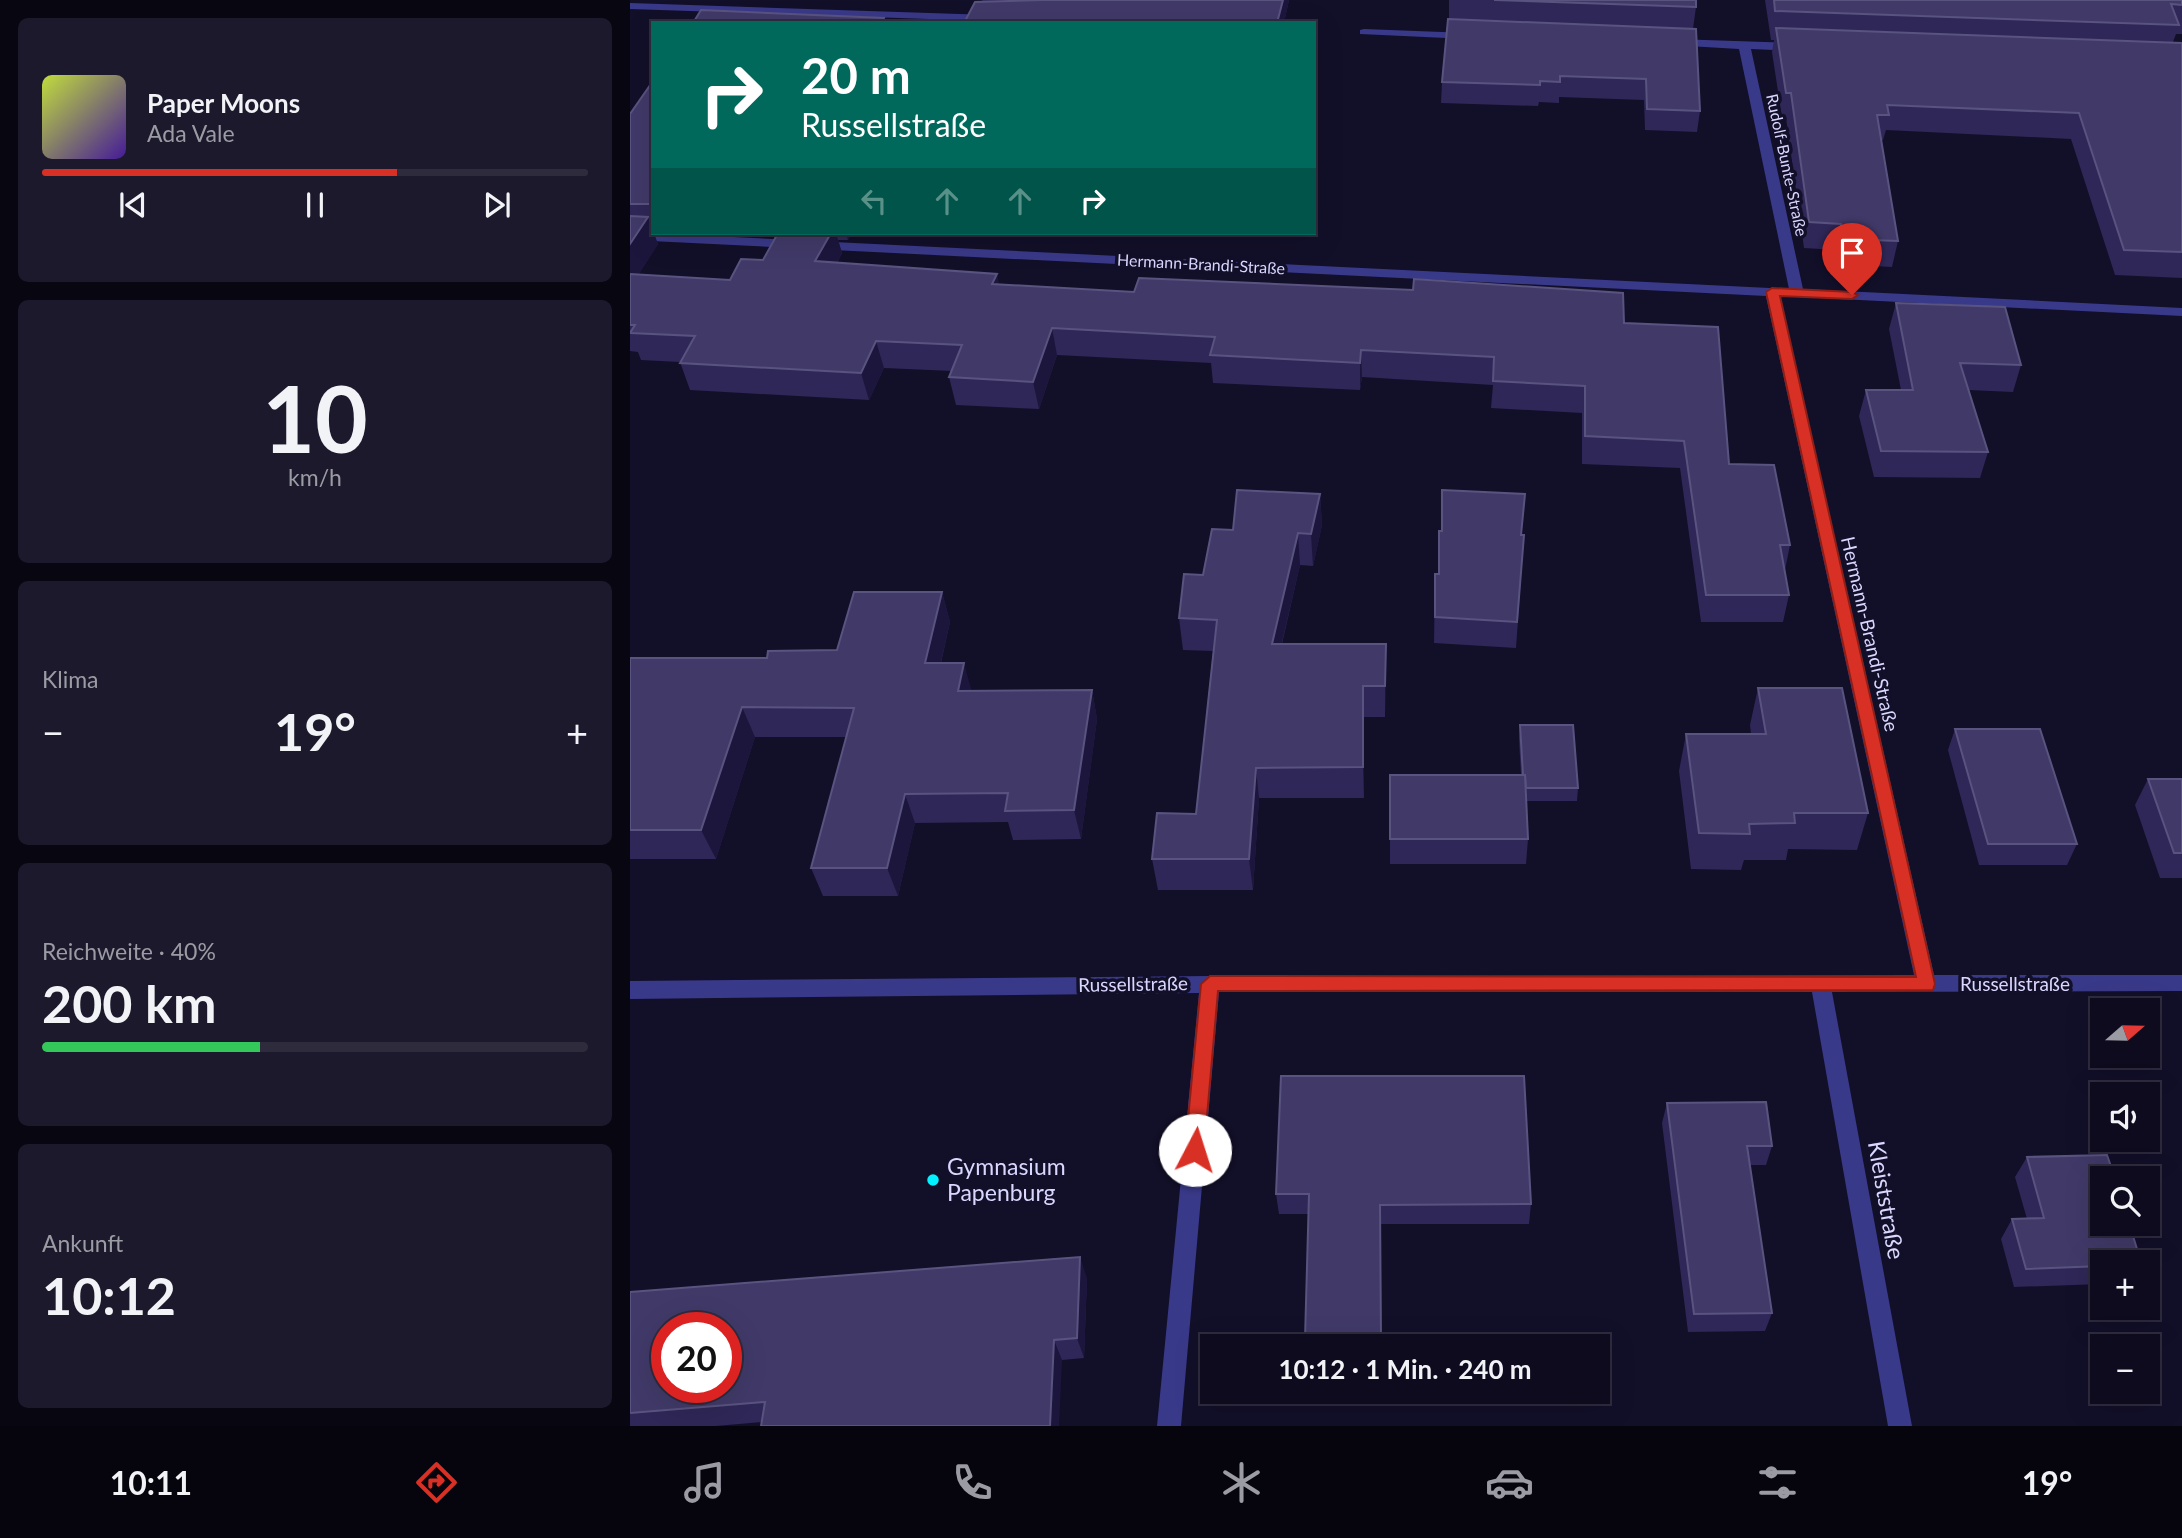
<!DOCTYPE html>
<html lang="de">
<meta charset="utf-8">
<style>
body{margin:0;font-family:Lato,sans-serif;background:#1c192c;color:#f1f3f6;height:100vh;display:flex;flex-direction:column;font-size:26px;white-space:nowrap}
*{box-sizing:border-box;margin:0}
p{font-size:23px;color:#9b9ba4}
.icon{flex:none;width:38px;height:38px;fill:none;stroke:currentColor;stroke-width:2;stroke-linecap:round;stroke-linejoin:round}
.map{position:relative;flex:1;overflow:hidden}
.side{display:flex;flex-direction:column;gap:18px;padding:18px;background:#080611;width:630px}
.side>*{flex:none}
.guide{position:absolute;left:21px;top:21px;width:665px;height:214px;border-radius:0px;box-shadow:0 7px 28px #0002,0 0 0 2px #2e2b3d;background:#00695c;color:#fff;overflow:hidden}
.needle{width:46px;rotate:70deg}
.controls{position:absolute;left:1460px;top:998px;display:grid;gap:14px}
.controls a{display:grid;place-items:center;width:70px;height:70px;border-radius:0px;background:#0e0b1f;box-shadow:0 7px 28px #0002,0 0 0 2px #2e2b3d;font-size:35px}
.speed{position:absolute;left:21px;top:1312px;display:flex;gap:14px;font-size:35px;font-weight:700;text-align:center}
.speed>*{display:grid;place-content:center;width:91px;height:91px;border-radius:50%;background:#0e0b1f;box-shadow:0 7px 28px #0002,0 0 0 2px #2e2b3d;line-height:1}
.speed .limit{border:10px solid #d22;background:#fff;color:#111}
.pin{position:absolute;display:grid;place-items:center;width:60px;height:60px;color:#fff;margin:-72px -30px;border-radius:50% 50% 50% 0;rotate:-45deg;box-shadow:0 0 7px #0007}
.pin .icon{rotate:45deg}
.me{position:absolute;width:77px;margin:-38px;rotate:5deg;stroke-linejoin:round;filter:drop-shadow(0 0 5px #0008)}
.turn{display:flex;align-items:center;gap:24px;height:147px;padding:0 35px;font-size:32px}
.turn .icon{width:91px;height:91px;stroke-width:2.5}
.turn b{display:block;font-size:49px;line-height:60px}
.lanes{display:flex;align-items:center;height:66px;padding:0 35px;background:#0003;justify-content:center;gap:35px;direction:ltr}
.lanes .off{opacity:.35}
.big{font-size:52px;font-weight:700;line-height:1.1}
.side .widget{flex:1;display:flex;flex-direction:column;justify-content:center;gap:10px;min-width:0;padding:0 24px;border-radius:10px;background:#1c192c}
.side .dial{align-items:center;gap:0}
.dial b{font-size:91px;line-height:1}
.song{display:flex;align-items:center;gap:21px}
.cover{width:84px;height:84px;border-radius:10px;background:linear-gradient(135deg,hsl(70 70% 55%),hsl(260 70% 35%))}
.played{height:7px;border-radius:4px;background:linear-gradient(90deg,#d93025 65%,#2e2b3d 65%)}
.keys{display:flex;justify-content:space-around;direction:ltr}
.heat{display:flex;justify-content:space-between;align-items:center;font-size:38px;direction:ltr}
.charge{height:10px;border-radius:5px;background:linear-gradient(90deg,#34c759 40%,#2e2b3d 0)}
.trip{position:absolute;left:570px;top:1334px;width:410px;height:70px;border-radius:0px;background:#0e0b1f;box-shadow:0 7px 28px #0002,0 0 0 2px #2e2b3d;font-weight:700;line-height:70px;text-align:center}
.dock{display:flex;height:112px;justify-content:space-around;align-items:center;background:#06040c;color:#9b9ba4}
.dock .icon{width:49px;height:49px}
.dock .on{color:#d93025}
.dock b{font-size:32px;color:#f1f3f6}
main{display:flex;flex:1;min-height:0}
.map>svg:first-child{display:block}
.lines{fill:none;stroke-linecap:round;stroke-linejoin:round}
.minor{fill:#393989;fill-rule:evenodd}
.wall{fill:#2f2757}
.shaded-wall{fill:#1c163d}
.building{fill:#413a69;stroke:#595380;stroke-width:2;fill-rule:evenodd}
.route{fill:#d93025;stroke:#8d1f18;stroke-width:2}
.poi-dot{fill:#03f1ff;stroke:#120f29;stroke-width:2.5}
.labels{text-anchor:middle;stroke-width:7;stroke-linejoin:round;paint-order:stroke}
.far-street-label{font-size:16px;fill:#dad7ff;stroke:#120f29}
.street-label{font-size:19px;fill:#dad7ff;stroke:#120f29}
.near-poi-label{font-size:23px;fill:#dad7ff;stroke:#120f29;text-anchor:start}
.near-street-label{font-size:23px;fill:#dad7ff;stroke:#120f29}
</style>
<main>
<section class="side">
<div class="widget">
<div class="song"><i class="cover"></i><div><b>Paper Moons</b><p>Ada Vale</p></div></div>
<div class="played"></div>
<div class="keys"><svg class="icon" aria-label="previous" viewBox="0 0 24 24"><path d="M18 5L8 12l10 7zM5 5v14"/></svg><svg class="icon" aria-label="pause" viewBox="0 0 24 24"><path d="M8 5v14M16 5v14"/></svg><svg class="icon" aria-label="next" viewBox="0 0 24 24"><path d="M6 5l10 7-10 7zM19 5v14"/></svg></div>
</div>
<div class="widget dial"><b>10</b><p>km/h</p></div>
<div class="widget"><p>Klima</p>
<div class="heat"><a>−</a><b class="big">19°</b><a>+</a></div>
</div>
<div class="widget"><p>Reichweite · 40%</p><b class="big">200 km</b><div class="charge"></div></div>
<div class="widget"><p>Ankunft</p><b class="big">10:12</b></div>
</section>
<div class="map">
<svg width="1552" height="1426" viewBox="0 0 1552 1426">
<rect width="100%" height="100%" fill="#120f29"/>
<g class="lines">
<!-- minor -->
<g class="minor">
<polygon points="0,3 360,15 366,18 360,21 0,9"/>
<polygon points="734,29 838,33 844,36 838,39 730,34 730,30"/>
<polygon points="1045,39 1167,43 1173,47 1167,51 1121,49 1173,289 1552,308 1552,316 1150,296 1304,975 1552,975 1552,991 1202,992 1282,1426 1258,1426 1182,992 589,992 551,1426 527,1426 569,993 0,999 0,981 580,976 1284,975 1136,296 0,240 0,232 1159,289 1109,49 1041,45 1041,41"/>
</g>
</g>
<!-- wall -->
<g class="wall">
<polygon points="352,0 659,0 654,23 353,2"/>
<polygon points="819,0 1066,0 1066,7 1063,29 1070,111 1067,132 1015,130 1014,100 929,97 929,103 909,102 908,106 811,103 812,82 819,19"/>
<polygon points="1135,0 1552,0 1552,34 1546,34 1543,42 1552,43 1552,278 1485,275 1441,139 1256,130 1253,140 1251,140 1268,241 1262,267 1207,264 1205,250 1174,248 1156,118 1152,118 1142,52 1144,40 1141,40"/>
<polygon points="23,81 23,233 28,244 8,275 100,280 133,260 148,233 222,233 218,240 208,240 212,253 207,263 369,285 994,323 1160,545 1155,570 1159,595 1153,622 1071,622 1050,468 952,464 952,413 861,408 863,385 732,377 730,390 583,383 581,363 427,355 409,409 326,405 319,377 322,371 254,368 239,400 60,390 50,362 11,360 8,352 0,351 0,114"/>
<polygon points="1266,303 1391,365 1383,392 1339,390 1358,452 1350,478 1244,477 1229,416 1236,390 1271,390 1259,329"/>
<polygon points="812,490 892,535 894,535 886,648 804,643 805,574 809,574 809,531 811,531"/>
<polygon points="690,494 692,525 683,566 670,565 652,644 756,644 755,717 734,717 734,798 629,798 623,890 528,890 522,859 566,814 583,651 553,650 549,618 603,530"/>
<polygon points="312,592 320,622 311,663 342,691 462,690 467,719 451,839 383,840 378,822 285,823 268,896 193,896 181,868 216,737 125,737 86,859 0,859 0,658 137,658 207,650"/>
<polygon points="1128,688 1238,813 1227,850 1158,849 1156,860 1114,860 1111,870 1061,869 1049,771 1056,734 1121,734 1120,725"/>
<polygon points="890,725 948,788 947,801 896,801 898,839 896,864 760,864 760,839 891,775 889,739"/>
<polygon points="1325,729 1447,844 1437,865 1349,865 1318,750"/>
<polygon points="1518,779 1552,779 1552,878 1530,878 1505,805"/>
<polygon points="651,1076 901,1204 899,1224 751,1224 751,1346 676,1346 678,1214 649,1214 646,1194"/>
<polygon points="1037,1103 1142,1146 1136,1165 1120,1165 1142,1313 1135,1331 1058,1332 1032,1123"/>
<polygon points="1397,1157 1472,1262 1472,1284 1384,1287 1371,1239 1382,1219 1397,1219 1385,1177"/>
<polygon points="457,1278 454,1358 432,1360 132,1422 86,1426 0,1426 0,1292"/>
</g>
<!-- shaded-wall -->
<g class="shaded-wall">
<polygon points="653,0 659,0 654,23 647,23"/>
<polygon points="18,217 28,244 0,288 0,244"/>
<polygon points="201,233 206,233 212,253 193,288 185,261"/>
<polygon points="216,233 222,233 218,240"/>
<polygon points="367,274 373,301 362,284"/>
<polygon points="422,328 427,355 409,409 403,382"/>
<polygon points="246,341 254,368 239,400 231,373"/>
<polygon points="731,350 732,377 730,390 730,363"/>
<polygon points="690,494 692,525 683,566 681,534"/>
<polygon points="668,533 670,565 644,676 642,644"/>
<polygon points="312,592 320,622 304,692 295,663"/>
<polygon points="756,644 756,675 755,717 755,686"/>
<polygon points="334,663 342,692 328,691"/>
<polygon points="733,686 734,717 734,798 733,767"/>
<polygon points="462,690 467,719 451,839 444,810"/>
<polygon points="112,707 125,737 86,859 71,830"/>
<polygon points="626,768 629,798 623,890 619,859"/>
<polygon points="275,794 285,823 268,896 257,868"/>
<polygon points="450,1257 457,1278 454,1358 447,1338"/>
<polygon points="424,1340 432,1360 429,1426 420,1426"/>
</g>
<!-- building -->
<g class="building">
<polygon points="414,0 653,0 647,23 334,23 345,2"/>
<polygon points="864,0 1066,0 1066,7"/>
<polygon points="1144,0 1552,0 1552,5 1541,4 1549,25 1145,11"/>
<polygon points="71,10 254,18 252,23 63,23"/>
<polygon points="818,19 1066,29 1070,111 1017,109 1016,79 930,76 930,82 910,81 910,85 812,82"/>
<polygon points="1146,28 1552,43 1552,252 1494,250 1449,113 1257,105 1259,115 1247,115 1268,241 1213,239 1211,224 1179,222 1161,93 1156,93"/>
<polygon points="23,81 23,204 0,204 0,114"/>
<polygon points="0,216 18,217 0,244"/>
<polygon points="148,233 201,233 185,261 367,274 362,284 504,292 509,278 783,290 784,279 993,293 994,323 1088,327 1099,464 1144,465 1160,545 1150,545 1159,595 1076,595 1054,441 955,436 955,386 863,381 864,357 731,350 730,363 580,355 585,337 422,328 403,382 319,377 332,345 246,341 231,373 50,363 65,336 0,333 5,325 0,325 0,274 100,280 111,259 133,260"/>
<polygon points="1266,303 1375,307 1391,365 1330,363 1358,452 1251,451 1236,390 1283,390"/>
<polygon points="607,490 690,494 681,534 668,533 642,644 756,644 755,686 733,686 733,767 626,768 619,859 522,859 527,813 566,814 587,620 549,618 554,574 573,575 582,529 603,530"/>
<polygon points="812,490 895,494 891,535 894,535 887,622 805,617 805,574 809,574 809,531 812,531"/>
<polygon points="224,592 312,592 295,663 334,663 328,691 462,690 444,810 375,811 378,793 275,794 257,868 181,868 224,708 112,707 71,830 0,830 0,658 137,658 138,651 207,650"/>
<polygon points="1128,688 1212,688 1238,813 1164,813 1165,823 1119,824 1120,834 1069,833 1056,734 1136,734"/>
<polygon points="890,725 943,725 948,788 896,788 895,775 893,775"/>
<polygon points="1325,729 1410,729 1447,844 1358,844"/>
<polygon points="760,775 895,775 898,839 760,839"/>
<polygon points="1518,779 1552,779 1552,853 1544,853"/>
<polygon points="651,1076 894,1076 901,1204 750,1205 751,1339 675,1339 679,1194 646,1194"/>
<polygon points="1136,1102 1142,1146 1117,1146 1142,1313 1064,1314 1037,1103"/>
<polygon points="1477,1155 1485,1178 1472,1178 1472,1223 1499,1223 1511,1262 1472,1262 1472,1266 1396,1269 1382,1219 1414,1218 1397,1157"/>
<path d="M450,1257L447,1338L424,1340L420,1426H131L135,1402L0,1413V1292ZM37,1328H96V1388H37Z"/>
</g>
<!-- route -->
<polygon class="route" points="1142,288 1222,292 1228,295 1222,299 1150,296 1305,984 1303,990 588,991 574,1150 572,1156 565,1158 558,1156 555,1150 571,984 580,976 1286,977 1136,292"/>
<!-- markers -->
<circle class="poi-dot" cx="303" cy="1180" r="7"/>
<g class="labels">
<!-- far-street labels -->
<g class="far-street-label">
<text transform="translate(1157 165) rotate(78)" y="6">Rudolf-Bunte-Straße</text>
<text transform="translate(571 264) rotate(3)" y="6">Hermann-Brandi-Straße</text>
</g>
<!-- street labels -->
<g class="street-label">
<text transform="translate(1240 634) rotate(77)" y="7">Hermann-Brandi-Straße</text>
<text transform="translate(503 984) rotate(-1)" y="7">Russellstraße</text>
<text x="1385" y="991">Russellstraße</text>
</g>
<!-- near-poi labels -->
<g class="near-poi-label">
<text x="317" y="1175">Gymnasium<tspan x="317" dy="26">Papenburg</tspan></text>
</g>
<!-- near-street labels -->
<g class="near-street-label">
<text transform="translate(1256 1200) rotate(80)" y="8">Kleiststraße</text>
</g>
</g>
</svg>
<div class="controls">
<a><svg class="needle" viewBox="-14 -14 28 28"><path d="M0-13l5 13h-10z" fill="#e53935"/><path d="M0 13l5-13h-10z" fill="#9b9ba4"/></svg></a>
<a><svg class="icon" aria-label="sound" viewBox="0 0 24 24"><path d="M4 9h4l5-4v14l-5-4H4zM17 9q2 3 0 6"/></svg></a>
<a><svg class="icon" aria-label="search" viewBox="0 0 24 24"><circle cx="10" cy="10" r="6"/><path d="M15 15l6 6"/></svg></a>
<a>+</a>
<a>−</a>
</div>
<div class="speed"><div class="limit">20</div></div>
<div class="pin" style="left:1222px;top:295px;background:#d93025"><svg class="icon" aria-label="arrive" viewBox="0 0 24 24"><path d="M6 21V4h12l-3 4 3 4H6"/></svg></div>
<svg class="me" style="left:565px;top:1150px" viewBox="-20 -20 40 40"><circle r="19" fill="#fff"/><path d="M0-13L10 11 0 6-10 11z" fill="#d93025"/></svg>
<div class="trip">10:12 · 1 Min. · 240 m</div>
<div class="guide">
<div class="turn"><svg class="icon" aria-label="right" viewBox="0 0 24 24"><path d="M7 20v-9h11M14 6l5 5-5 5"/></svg><div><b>20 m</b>Russellstraße</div></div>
<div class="lanes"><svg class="icon off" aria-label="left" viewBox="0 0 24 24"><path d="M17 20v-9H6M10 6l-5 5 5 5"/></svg><svg class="icon off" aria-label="ahead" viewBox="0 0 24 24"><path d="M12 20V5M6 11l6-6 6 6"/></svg><svg class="icon off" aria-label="ahead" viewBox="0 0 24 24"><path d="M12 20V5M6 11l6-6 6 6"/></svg><svg class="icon" aria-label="right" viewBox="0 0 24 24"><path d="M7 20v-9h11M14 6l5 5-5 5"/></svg></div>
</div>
</div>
</main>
<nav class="dock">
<b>10:11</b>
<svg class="icon on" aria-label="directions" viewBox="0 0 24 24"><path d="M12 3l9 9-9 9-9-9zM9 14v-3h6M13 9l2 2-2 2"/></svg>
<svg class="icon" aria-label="music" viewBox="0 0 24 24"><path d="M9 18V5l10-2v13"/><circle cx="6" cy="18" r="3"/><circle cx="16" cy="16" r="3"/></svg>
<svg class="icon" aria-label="phone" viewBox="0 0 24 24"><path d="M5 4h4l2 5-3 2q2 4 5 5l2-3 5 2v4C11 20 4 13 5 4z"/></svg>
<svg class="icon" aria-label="climate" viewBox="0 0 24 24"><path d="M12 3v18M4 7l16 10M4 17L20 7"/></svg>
<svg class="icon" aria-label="car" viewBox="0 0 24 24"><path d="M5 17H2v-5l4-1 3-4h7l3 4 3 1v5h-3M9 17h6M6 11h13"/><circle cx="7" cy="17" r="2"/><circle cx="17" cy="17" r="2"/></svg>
<svg class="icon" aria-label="filters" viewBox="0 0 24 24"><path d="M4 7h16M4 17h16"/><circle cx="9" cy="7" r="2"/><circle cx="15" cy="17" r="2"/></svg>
<b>19°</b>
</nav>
